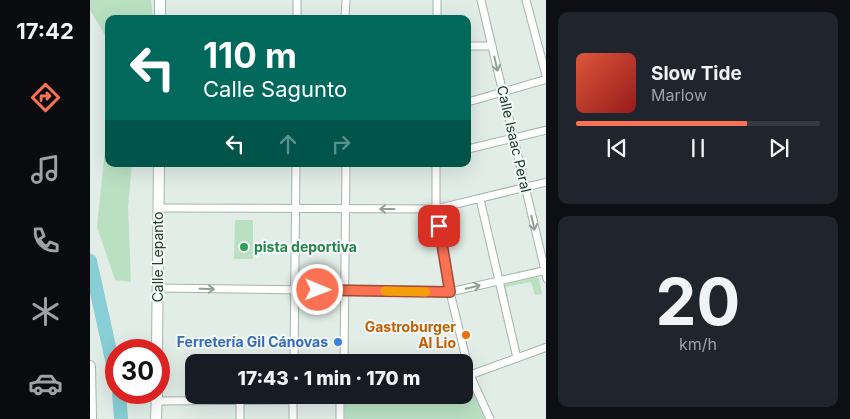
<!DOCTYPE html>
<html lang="es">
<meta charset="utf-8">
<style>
body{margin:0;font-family:Inter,sans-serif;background:#20242c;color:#f1f3f6;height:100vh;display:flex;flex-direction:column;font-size:19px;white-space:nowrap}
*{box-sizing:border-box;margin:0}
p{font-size:16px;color:#9ea1a6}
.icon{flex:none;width:28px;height:28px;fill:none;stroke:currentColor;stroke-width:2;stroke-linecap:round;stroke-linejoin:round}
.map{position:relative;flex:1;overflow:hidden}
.drawer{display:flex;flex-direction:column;gap:12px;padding:12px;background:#0d0f14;width:304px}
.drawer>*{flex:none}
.guide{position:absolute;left:15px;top:15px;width:366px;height:152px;border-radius:10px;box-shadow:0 5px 20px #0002;background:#00695c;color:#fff;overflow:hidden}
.speed{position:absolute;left:15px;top:339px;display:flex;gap:10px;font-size:25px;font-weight:700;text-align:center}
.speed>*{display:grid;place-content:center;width:65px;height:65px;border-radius:50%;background:#171b24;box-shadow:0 5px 20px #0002;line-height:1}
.speed .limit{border:8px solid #d22;background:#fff;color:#111}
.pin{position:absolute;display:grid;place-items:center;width:42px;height:42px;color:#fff;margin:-21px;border-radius:10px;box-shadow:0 2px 8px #0006}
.me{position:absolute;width:55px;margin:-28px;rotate:91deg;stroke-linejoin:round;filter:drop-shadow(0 0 4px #0008)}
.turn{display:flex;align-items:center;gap:18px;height:105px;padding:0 15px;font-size:22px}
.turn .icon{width:65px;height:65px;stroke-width:2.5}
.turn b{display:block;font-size:35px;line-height:42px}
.lanes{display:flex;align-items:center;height:48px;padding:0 15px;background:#0003;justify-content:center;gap:25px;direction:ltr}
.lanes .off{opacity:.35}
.drawer .widget{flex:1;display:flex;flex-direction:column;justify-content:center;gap:8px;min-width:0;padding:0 18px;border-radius:10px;background:#20242c}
.drawer .dial{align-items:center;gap:0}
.dial b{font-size:65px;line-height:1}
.song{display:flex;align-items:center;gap:15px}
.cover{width:60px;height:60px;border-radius:8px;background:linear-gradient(135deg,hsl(10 70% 55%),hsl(0 70% 35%))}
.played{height:5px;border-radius:2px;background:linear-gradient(90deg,#fa7253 70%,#363941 70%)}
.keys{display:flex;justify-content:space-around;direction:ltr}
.trip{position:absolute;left:95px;top:354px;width:288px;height:50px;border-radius:10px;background:#171b24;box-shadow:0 5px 20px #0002;font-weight:800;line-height:50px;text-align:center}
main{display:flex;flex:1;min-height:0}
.dock{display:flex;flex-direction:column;width:90px;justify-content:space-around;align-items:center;background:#090b0e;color:#9ea1a6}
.dock .icon{width:35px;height:35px}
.dock .current{color:#fa7253}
.dock b{font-size:22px;color:#f1f3f6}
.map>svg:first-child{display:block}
.green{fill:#bae0c2}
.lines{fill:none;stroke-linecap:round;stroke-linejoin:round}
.river{stroke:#87ced5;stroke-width:14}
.street-casing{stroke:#a4b5ae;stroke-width:9}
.secondary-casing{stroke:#a0baaf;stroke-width:12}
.street{stroke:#fff;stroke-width:7}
.secondary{stroke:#fff;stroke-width:10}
.oneway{stroke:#909f9a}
.route-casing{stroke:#a24a36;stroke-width:12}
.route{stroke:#fa7253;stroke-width:9}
.slow{stroke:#f59e0b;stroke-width:9}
.leisure-dot{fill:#2e9e5b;stroke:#f3f9f6;stroke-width:2}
.food-dot{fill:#e8710a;stroke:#f3f9f6;stroke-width:2}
.shop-dot{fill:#3f7fe0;stroke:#f3f9f6;stroke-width:2}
.labels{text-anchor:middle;stroke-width:4;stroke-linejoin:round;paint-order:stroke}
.street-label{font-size:14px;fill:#213f35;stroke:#f3f9f6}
.leisure-label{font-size:14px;font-weight:bold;fill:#27864d;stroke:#f3f9f6;text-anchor:start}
.food-label{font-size:14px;font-weight:bold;fill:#c56008;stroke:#f3f9f6;text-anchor:end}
.shop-label{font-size:14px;font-weight:bold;fill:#366cbe;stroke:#f3f9f6;text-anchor:end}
</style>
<main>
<nav class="dock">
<b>17:42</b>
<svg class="icon current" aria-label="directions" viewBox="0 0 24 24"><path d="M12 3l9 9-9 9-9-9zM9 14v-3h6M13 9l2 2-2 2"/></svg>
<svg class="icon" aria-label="music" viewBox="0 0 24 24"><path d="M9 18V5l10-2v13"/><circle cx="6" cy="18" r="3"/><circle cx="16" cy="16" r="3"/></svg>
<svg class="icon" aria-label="phone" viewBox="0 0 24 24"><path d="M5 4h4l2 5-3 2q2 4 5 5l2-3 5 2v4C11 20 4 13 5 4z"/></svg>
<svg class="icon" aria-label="climate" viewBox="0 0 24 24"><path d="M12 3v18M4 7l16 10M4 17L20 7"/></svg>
<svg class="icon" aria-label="car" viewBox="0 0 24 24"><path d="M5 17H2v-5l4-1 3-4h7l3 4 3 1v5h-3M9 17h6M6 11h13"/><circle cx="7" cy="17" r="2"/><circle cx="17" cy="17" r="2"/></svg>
</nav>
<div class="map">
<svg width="457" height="419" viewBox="0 0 457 419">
<rect width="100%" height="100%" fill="#e2ede7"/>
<!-- green -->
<g class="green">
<polygon points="0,0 61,0 63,19 19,19 19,42 0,10"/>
<polygon points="19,110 19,164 42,164 38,207 41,282 25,280 7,227"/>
<polygon points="145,220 163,220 163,259 144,259"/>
<polygon points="446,277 449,279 452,294 445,295 441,282 416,287 418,297 416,298 413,285"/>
<polygon points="374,381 380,381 395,419 255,419 255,395 374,395"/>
</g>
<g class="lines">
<!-- river -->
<g class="river">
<polyline points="0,261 26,378"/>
<polyline points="29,392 31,419"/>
</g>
<!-- street casing -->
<g class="street-casing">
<g id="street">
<polyline points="391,0 457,279"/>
<polyline points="436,0 457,79"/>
<polyline points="207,19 207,0"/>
<polyline points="255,19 256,0"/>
<polyline points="347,19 347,0"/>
<polyline points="378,46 402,46"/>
<polyline points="378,102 457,79"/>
<polyline points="378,149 457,130"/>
<polyline points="346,164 346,209 360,292 380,375 457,347"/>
<polyline points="390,199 427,358"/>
<polyline points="68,208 346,209 457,182"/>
<polyline points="68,288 360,292 457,270"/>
<polyline points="204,362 206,164"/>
<polyline points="254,362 256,164"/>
<polyline points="374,375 380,375 400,419"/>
<polyline points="250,395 250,419"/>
<polyline points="67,401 203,400"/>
<polyline points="150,419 150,401"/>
<polyline points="203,419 203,395"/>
</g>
</g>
<!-- secondary casing -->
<g class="secondary-casing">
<g id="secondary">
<polyline points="70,19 70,0"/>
<polyline points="67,350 69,164"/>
<polyline points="0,366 1,419"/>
<polyline points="66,419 67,392"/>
</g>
</g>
<!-- street -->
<use href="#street" class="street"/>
<!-- secondary -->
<use href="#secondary" class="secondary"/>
</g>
<!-- one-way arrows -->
<defs><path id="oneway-shaft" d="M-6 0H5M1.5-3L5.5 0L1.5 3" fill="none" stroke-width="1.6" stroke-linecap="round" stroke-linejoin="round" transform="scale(1.25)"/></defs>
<g class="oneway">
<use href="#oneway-shaft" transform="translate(406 64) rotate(77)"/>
<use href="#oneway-shaft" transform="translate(297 209) rotate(-180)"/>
<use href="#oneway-shaft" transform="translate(443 223) rotate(77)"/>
<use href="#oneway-shaft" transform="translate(383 287) rotate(-13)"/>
<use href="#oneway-shaft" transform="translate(117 289) rotate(1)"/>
</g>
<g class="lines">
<!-- route casing -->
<g class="route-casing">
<polyline id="route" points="228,290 360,292 349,226"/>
</g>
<!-- route -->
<use href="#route" class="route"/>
<!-- slow -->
<polyline class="slow" points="295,291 336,292"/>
</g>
<!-- markers -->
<circle class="leisure-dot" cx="154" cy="247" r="5"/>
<circle class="food-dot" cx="376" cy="335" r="5"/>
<circle class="shop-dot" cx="248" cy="342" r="5"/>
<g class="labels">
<!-- street labels -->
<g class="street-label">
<text transform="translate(424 139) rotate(77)" y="5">Calle Isaac Peral</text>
<text transform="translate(68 257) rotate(-90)" y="5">Calle Lepanto</text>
</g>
<!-- leisure labels -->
<g class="leisure-label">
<text x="164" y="252">pista deportiva</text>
</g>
<!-- food labels -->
<g class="food-label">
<text x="366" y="332">Gastroburger<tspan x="366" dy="16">Al Lio</tspan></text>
</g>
<!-- shop labels -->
<g class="shop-label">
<text x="238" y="347">Ferretería Gil Cánovas</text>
</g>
</g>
</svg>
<div class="speed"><div class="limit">30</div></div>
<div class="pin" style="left:349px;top:226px;background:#d93025"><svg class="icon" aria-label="arrive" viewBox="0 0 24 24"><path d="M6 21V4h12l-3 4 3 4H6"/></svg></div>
<svg class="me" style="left:228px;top:290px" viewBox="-20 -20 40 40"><circle r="17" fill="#fa7253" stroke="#fff" stroke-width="3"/><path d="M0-11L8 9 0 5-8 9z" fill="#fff"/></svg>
<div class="trip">17:43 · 1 min · 170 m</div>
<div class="guide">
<div class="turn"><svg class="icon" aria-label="left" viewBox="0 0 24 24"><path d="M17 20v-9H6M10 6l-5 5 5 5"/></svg><div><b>110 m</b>Calle Sagunto</div></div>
<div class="lanes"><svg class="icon" aria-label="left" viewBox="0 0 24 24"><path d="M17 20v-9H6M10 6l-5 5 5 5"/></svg><svg class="icon off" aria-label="ahead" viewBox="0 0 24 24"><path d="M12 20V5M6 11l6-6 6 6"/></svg><svg class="icon off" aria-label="right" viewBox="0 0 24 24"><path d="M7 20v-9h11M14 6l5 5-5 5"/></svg></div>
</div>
</div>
<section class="drawer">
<div class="widget">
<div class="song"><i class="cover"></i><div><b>Slow Tide</b><p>Marlow</p></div></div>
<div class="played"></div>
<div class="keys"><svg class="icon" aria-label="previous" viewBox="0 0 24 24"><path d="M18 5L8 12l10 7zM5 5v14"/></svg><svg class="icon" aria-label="pause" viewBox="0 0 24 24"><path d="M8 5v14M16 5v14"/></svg><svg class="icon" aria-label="next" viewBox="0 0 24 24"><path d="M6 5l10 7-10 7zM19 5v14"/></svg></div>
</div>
<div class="widget dial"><b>20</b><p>km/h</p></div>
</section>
</main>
